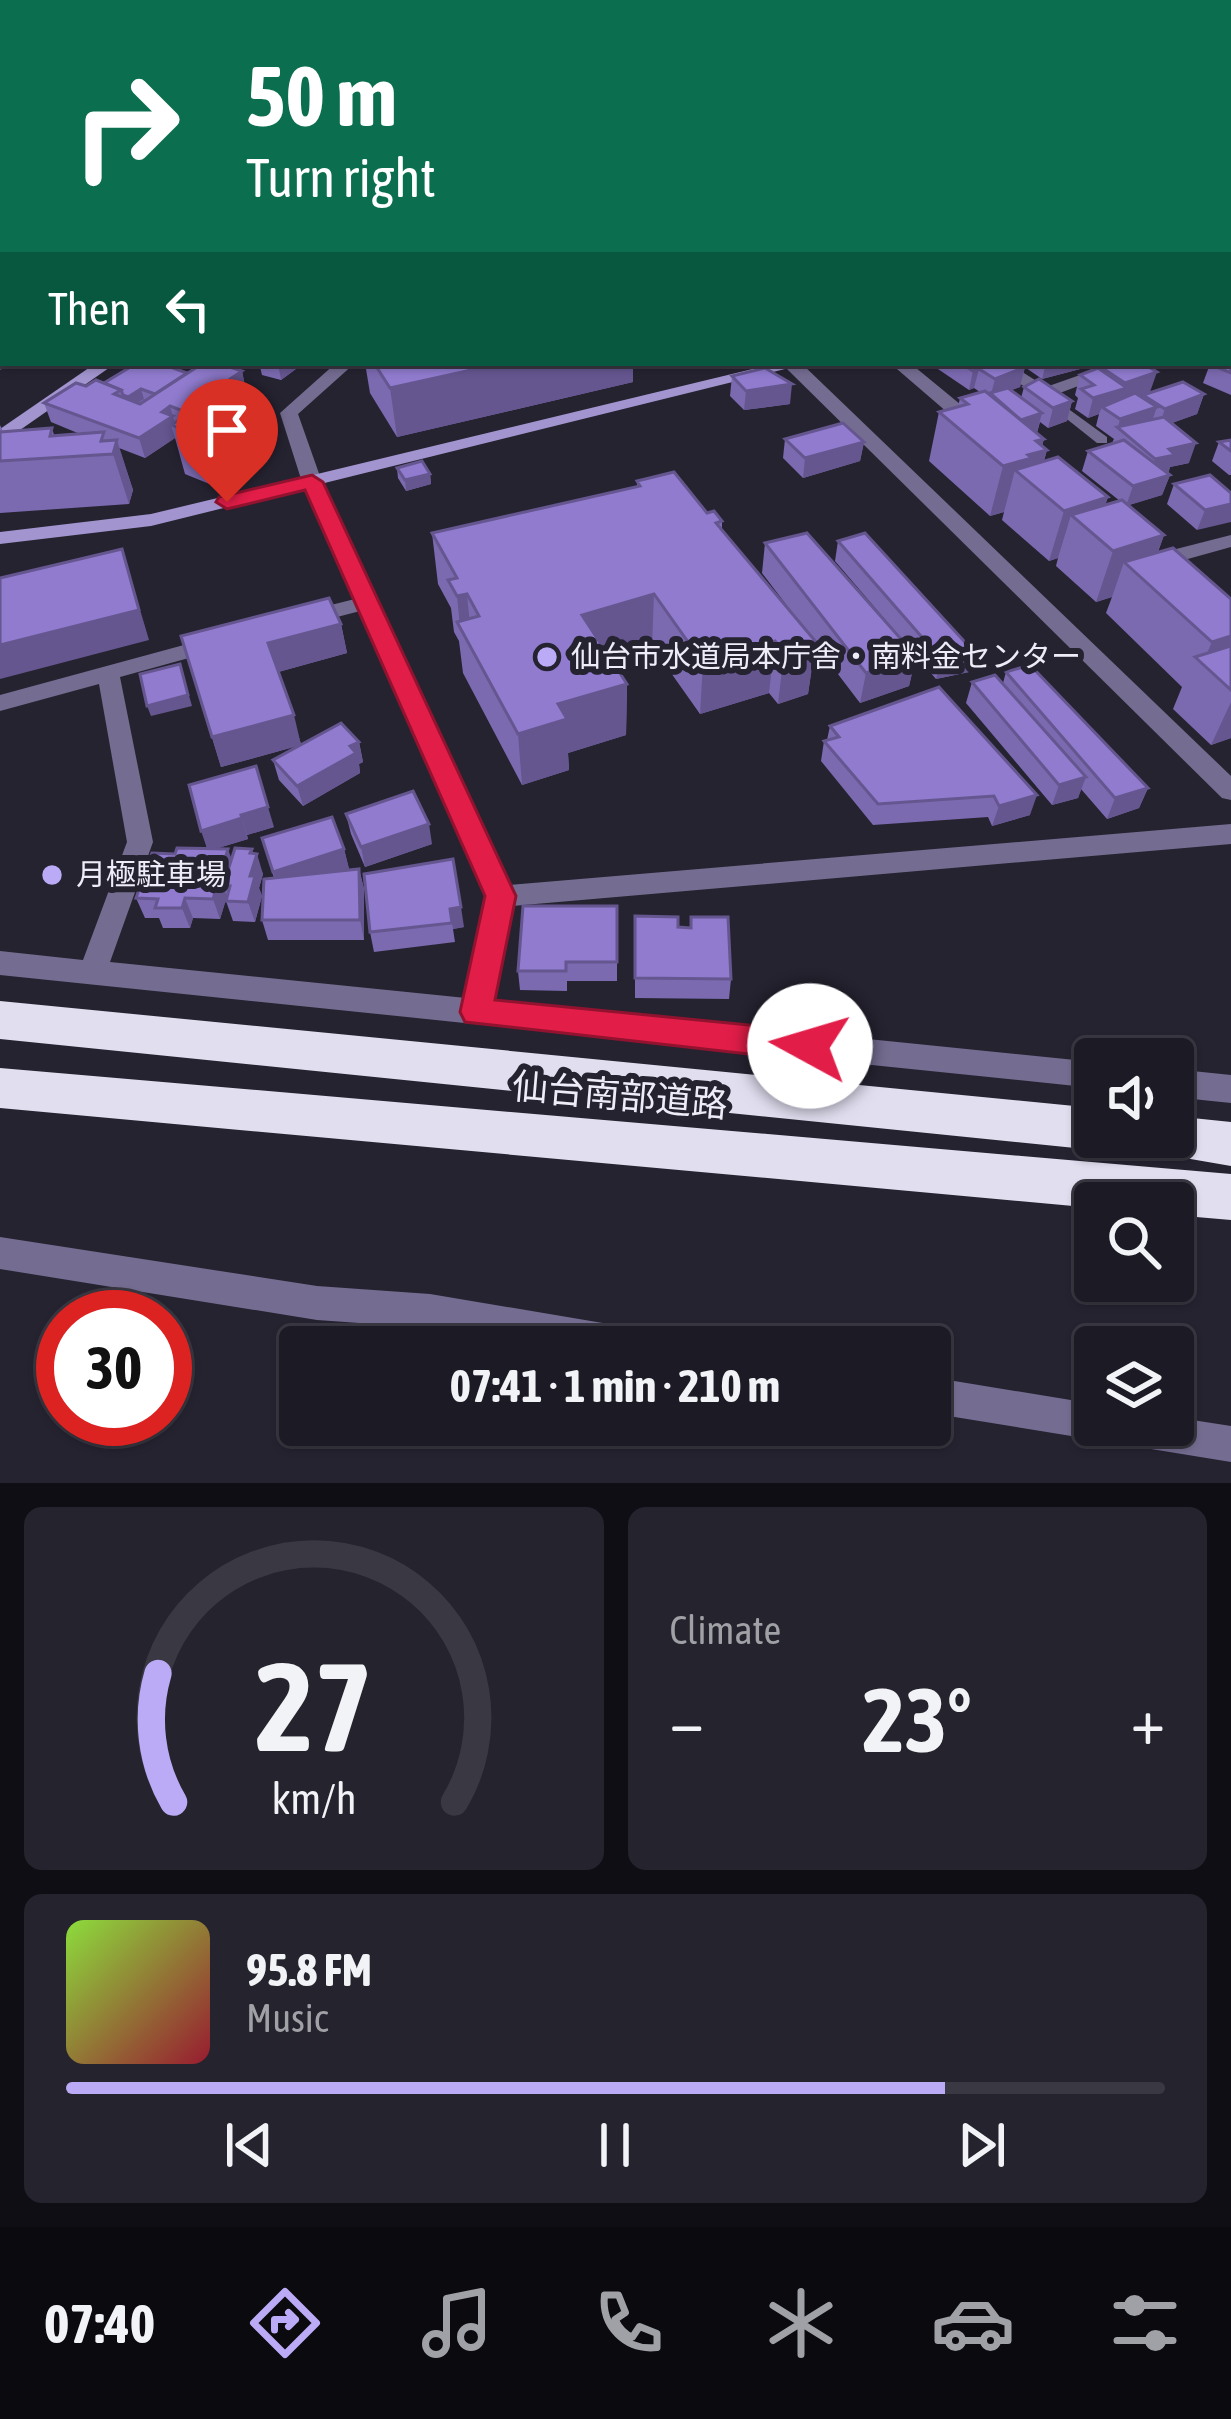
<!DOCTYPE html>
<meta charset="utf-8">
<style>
body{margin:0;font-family:"Asap Condensed","Noto Sans JP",sans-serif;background:#25232d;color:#f1f3f6;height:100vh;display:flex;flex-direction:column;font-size:45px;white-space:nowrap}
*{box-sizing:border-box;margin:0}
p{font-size:39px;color:#a0a1a7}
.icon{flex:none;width:66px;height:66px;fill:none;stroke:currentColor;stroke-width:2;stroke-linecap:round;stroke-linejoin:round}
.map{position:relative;height:1483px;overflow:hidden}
.sheet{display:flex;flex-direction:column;gap:24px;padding:24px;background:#0f0e14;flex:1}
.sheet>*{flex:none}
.hud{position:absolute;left:0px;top:0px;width:1233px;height:366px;box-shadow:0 3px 9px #0004,0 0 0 3px #3a3842;background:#0b6e4f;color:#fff;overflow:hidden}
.buttons{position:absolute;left:1074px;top:1038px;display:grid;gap:24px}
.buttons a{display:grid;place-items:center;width:120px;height:120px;border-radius:12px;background:#1c1a25;box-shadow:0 3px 9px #0004,0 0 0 3px #3a3842;font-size:60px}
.speed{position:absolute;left:36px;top:1290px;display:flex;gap:24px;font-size:60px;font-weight:700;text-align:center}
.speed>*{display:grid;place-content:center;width:156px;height:156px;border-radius:50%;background:#1c1a25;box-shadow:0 3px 9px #0004,0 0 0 3px #3a3842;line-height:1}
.speed .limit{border:18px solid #d22;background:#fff;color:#111}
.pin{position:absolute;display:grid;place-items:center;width:102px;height:102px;color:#fff;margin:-123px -51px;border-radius:50% 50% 50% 0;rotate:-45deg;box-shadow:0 0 12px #0007}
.pin .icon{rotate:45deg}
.me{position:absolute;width:132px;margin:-66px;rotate:276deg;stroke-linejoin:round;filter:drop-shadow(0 0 9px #0008)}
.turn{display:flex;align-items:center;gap:42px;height:252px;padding:0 48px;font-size:54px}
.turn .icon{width:156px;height:156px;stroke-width:2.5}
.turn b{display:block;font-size:84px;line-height:102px}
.then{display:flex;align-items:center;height:114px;padding:0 48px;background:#0003;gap:24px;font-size:45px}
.big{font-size:90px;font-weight:700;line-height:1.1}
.sheet .tile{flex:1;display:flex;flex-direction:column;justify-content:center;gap:18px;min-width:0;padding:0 42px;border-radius:18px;background:#25232d}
.sheet .dial{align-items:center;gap:0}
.dial svg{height:312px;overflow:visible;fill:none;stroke:#3a3842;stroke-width:7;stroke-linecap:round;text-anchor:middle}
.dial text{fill:#f1f3f6;stroke:none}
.song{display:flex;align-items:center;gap:36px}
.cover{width:144px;height:144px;border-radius:18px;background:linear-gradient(135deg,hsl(90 70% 55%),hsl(350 70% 35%))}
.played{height:12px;border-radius:6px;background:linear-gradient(90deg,#bbaaf6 80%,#3a3842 80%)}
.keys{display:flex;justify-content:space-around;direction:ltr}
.heat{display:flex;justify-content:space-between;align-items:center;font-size:66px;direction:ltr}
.sheet .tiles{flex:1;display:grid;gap:24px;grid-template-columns:1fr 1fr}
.tile:last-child{grid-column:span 2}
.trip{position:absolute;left:279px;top:1326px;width:672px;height:120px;border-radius:12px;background:#1c1a25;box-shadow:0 3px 9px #0004,0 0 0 3px #3a3842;font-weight:700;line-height:120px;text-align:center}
.menu{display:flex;height:192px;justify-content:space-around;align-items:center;background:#0b0a0f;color:#a0a1a7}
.menu .icon{width:84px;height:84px}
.menu .active{color:#bbaaf6}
.menu b{font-size:54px;color:#f1f3f6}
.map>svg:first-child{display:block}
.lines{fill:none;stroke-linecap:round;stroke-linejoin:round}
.river{fill:#614a99;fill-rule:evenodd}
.lane{fill:#756d91;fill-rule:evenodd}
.street{fill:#756d91;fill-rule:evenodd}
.secondary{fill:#a295cf;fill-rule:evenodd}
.highway{fill:#e1def0;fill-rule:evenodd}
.rail-casing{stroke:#c9c8d3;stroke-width:8}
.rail{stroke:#262331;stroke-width:4.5;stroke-dasharray:14;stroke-linecap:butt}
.wall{fill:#7c6ab1}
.shaded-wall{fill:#655690}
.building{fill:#907bce;stroke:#655690;stroke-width:3}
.route{fill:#e11d48;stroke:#92132f;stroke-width:3}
.poi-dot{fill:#bbaaf6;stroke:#262331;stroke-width:4.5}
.labels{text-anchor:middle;stroke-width:12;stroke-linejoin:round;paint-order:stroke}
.poi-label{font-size:30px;fill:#eeedf7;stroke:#262331;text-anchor:start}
.near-street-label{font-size:36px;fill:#eeedf7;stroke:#262331}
</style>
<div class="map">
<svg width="1231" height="1483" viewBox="0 0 1231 1483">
<rect width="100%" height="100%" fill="#262331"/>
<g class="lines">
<!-- river -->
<g class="river">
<polygon points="459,0 494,0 496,3 462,3"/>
<rect x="1230" y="316" width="1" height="29"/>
</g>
<!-- lane -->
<polygon class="lane" points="1063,405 1107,437 1107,443 1097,443 1058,412 1058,406"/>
<!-- street -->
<g class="street">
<polygon points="857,0 867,0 868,3 858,3"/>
<rect x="1230" y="224" width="1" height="9"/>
<rect x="0" y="241" width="3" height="10"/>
<polygon points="336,363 355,363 298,414 322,482 509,885 1231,824 1231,844 512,906 494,1001 1095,1062 1095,1088 0,975 0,951 83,960 127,842 99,684 0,711 0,695 217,636 225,638 228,643 225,648 120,677 153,842 110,962 466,998 488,896 360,611 303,626 292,619 295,614 355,599 302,482 280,413"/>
<polygon points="786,363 801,363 1231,776 1231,800 1222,798 787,369"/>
<polygon points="890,363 910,363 983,423 983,431 969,431"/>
<polygon points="987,363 1008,363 1046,387 1114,363 1139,363 1044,399"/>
<polygon points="1231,535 1231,547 1148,570 1138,563 1141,558"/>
<polygon points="1173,1069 1231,1075 1231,1103 1173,1097"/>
<polygon points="0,1237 317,1286 430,1294 644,1330 656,1335 661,1347 542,1347 430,1328 317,1320 0,1269"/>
<polygon points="930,1377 1095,1404 1095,1425 1173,1425 1173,1417 1231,1426 1231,1462 930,1413"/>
</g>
<!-- secondary -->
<g class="secondary">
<polygon points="377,0 390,0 393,3 380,3"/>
<polygon points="989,0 999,0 1000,3 990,3"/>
<rect x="1230" y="157" width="1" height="8"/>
<polygon points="96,363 116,363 0,444 0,429"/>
<polygon points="778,363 809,363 151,526 0,544 0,532 151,514"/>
</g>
<!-- highway -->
<g class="highway">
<polygon points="0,1001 1095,1108 1095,1137 1115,1137 1111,1144 1095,1150 0,1039"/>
<polygon points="0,1068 1231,1174 1231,1220 1173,1215 1173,1203 1095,1203 1095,1208 0,1108"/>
<polygon points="1173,1116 1231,1122 1231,1166 1150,1152 1143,1137 1173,1137"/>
</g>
<!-- rail casing -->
<g class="rail-casing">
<polyline id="rail" points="54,3 61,0"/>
</g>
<!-- rail -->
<use href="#rail" class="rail"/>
</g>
<!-- wall -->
<g class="wall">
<polygon points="62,0 210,0 210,3 57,3"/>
<rect x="238" y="0" width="106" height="3"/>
<polygon points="560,0 646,0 646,3 566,3"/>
<polygon points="692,0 718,0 718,3 678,3"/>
<polygon points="928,0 971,0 970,3 929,3"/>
<polygon points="1023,0 1135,0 1134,3 1022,3"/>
<polygon points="1151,0 1187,0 1186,3 1150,3"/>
<polygon points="1212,0 1231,0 1231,28 1230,3 1214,3"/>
<polygon points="1231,85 1231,136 1230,136"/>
<polygon points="3,109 3,231 0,231 0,111"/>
<polygon points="1231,362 1231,395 1203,383 1210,364"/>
<polygon points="223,363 304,363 281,380 262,375 260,367 249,363 241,369"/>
<polygon points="365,363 633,363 633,382 397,437 370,393"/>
<polygon points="936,363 1017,363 1025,367 1020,387 1011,390 1021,398 1024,387 1072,401 1067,421 1048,428 1040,422 1037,433 1044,439 1042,446 1047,450 1044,461 1108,497 1105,505 1120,501 1082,471 1088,451 1112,443 1114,439 1096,426 1099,414 1088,418 1075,409 1078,398 1075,395 1080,375 1100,369 1101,367 1150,392 1139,396 1143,398 1143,395 1204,394 1197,414 1172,423 1189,463 1170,467 1168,473 1170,475 1162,495 1129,505 1164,535 1158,552 1231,599 1231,738 1211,745 1173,709 1182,687 1106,613 1112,597 1096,602 1056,566 1058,558 1049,561 1002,520 1004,512 990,516 929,461 939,412 958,407 960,398 980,392 974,388 969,390 935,367"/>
<polygon points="1019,363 1086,363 1084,368 1042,379"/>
<polygon points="242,371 246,391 233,399 256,409 267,458 237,480 225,476 212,485 185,474 175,438 145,458 119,448 133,490 129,504 0,513 0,425 3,431 52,428 54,435 80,434 51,422 44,403 86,386 187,373"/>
<polygon points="732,376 790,404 744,410 730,396"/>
<polygon points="785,439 864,442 860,461 803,478 783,458"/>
<polygon points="1231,440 1231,475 1229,475 1212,461 1219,442"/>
<polygon points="397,468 430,474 431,484 406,491 398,478"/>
<polygon points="637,481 707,513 722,521 722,530 804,628 762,573 765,543 916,656 909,686 860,703 815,644 808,694 778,704 769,693 700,714 652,646 610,658 627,684 626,735 568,753 569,770 522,785 463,673 459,641 454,632 451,608 438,584 432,533 637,486"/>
<polygon points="1174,484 1231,493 1197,530 1167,504"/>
<polygon points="838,541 974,652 969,672 936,679 835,561"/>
<polygon points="341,624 347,653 278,672 301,744 359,742 363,762 359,764 360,773 303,806 279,780 273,760 301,745 221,767 181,636"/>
<polygon points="1006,672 1148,788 1139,808 1107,819 1081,789 1078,798 1052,805 966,703 972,682 1003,683"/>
<polygon points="939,687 1030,815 992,826 988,817 873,825 821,761 824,741 827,740 830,726"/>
<polygon points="189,785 274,827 247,835 248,839 215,849 232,859 253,853 263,874 259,888 262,896 255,922 233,921 226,901 227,896 220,919 193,918 190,928 163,928 159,918 145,918 136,898 175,854 207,848"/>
<polygon points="346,814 432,844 365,867 351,834"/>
<polygon points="262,838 344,849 349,869 344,871 359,869 364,889 364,940 268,940 262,920 274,878"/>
<polygon points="364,874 464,927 453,929 455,942 374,952 370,932"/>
<polygon points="617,906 617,981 567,981 567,991 520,990 518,971"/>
<polygon points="635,916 678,927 690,928 691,917 731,979 729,999 635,998"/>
</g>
<!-- shaded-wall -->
<g class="shaded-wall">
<polygon points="327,0 344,0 344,3 328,3"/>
<rect x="613" y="0" width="33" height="3"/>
<polygon points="3,25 3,68 0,70 0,26"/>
<polygon points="3,346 3,363 14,363 0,370 0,347"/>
<polygon points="278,363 304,363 281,380"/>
<polygon points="503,363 633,363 633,382 397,437 390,388"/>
<polygon points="1046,363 1086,363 1084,368 1042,379"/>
<polygon points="1025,367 1020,387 994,397 991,394 995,379"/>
<polygon points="979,369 974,388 969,390 973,371"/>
<polygon points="242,371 246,391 189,431 183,411"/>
<polygon points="1157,372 1150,392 1102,407 1099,414 1088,418 1093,398 1123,389 1125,383"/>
<polygon points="792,384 790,404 744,410 746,391"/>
<polygon points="141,389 144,399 131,407 128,397"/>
<polygon points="1204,394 1197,414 1158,428 1165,409"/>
<polygon points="1072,401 1067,421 1048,428 1053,408"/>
<polygon points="170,406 176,427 171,425 175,438 145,458 139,438 162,412"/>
<polygon points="1157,407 1150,427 1118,427 1120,419"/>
<polygon points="256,409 267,458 237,480 225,431"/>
<polygon points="1042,413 1037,432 1019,420"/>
<polygon points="212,426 225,476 212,485 199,435"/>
<polygon points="1044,439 1040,451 1047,450 1036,487 1015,470 1004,512 990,516 1003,466 1036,441"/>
<polygon points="117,440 133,490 129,504 113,454"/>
<polygon points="864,442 860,461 803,478 805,458"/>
<polygon points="1196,443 1189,463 1170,467 1168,475 1148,479 1155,459 1169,449"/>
<polygon points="430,474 431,484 406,491 405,480"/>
<polygon points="1170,475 1162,495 1126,506 1133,486"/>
<polygon points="1108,497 1095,536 1071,515 1058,558 1049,561 1064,511"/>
<polygon points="1231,504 1231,522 1197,530 1205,510"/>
<polygon points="1164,535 1147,582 1124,562 1112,597 1096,602 1113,551"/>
<polygon points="122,549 149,640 0,679 0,645"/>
<polygon points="467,594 472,645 460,628 457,596"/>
<polygon points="654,594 652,646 583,666 582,615"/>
<polygon points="341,624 347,653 275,673 268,643"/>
<polygon points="1231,636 1231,680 1202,664 1212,642"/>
<polygon points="775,641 769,693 700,714 703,663"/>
<polygon points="816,642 808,694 778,704 784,652"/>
<polygon points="974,652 969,672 936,679 941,659"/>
<polygon points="916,656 909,686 860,703 866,673"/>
<polygon points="180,664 192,706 151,716 147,706"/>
<polygon points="627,684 626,735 568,753 569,770 522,785 518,734 558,704"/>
<polygon points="1231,702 1231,738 1211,745"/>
<polygon points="294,715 301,745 221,767 212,737"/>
<polygon points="359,742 363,762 359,764 360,773 303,806 297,786"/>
<polygon points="1086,777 1078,798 1052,805 1059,785"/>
<polygon points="1148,788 1139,808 1107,819 1115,798"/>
<polygon points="1037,795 1030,815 992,826 999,806"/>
<polygon points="268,807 274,827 247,835 241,815"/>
<polygon points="242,818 248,839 208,851 201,831"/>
<polygon points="429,824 432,844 365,867 361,847"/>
<polygon points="228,849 235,869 223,886 227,896 220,919 213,899"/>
<polygon points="252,849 255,859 257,854 263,874 259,888 262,896 255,922 248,902"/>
<polygon points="344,849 349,869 279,892 273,872"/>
<polygon points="359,869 364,889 364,940 360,920"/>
<polygon points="185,898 193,918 190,928 182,908"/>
<polygon points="461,907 464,927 453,929 450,909"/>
</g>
<!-- building -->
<g class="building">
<polygon points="62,0 102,0 133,3 57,3"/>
<rect x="785" y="0" width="28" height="3"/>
<rect x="820" y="0" width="29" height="3"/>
<polygon points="880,0 917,0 919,3 881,3"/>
<polygon points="727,1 762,2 726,3"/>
<polygon points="3,8 3,25 0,26 0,9"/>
<polygon points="3,109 3,139 0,141 0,111"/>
<polygon points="3,169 3,189 0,189 0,171"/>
<polygon points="0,323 3,325 3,346 0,347"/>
<polygon points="1230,361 1231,373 1210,364 1230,363"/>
<polygon points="137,363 159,363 187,373 155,394 141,389 128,397 123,395 121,390 104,383"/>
<polygon points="208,363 217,363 242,371 183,411 170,406 162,412 173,416 139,438 44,403 76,383 86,386 96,380 121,390 114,394 140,404 197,367"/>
<polygon points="374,363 503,363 390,388"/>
<polygon points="961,363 1017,363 1025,367 995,379 979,369 973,371"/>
<polygon points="1116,363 1142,363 1157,372 1125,383 1101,367"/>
<polygon points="765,368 792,384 746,391 732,376"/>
<polygon points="1098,368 1127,388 1093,398 1081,389 1094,385 1080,375"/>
<polygon points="1039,379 1072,401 1053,408 1024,387"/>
<polygon points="1183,382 1204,394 1165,409 1143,395"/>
<polygon points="1008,388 1042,413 1021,420 990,393"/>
<polygon points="985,391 1044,439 1036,441 1047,450 1028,455 1032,458 1003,466 939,412 968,404 960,398"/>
<polygon points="1135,393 1157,407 1120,419 1102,407"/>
<polygon points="223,395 256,409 225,431 212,426 199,435 171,425 209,402 216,404"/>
<polygon points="1164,417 1196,443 1169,449 1175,455 1155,459 1117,427"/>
<polygon points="843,423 864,442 805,458 785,439"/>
<polygon points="52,428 50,436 104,432 101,441 117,440 113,454 0,461 0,432"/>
<polygon points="1124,440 1170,475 1133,486 1088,451"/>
<polygon points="1231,440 1231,451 1219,442"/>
<polygon points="1058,457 1108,497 1064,511 1015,470"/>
<polygon points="422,461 430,474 405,480 397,468"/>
<polygon points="674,472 707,513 714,511 722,521 716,523 816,642 784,652 775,641 703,663 654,594 582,615 627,684 558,704 567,719 518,734 457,622 479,616 467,594 457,596 448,580 457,578 432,533 640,486 637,481"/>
<polygon points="1210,475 1231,493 1231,504 1205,510 1174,484"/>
<polygon points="1122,500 1164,535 1113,551 1071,515"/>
<polygon points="807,533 916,656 866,673 765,543"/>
<polygon points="865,533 974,652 941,659 838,541"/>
<polygon points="1173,548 1231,599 1231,636 1212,642 1124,562"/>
<polygon points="122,549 139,610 0,645 0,578"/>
<polygon points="329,598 341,624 268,643 294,715 212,737 181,636"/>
<polygon points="1231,646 1231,690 1195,657"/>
<polygon points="180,664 188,695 147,706 140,674"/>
<polygon points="1030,665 1148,788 1115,798 1006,672"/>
<polygon points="995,675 1086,777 1059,785 972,682"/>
<polygon points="939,687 1037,795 999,806 994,796 878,804 824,741 839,737 830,726"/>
<polygon points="341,723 359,742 350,746 356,753 297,786 273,760"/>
<polygon points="256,766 268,807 241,815 242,818 201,831 189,785"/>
<polygon points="413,791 429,824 361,847 346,814"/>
<polygon points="332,817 344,849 273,872 262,838"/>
<polygon points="177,848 228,849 213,899 185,898 182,908 155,908 158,899 136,898 152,853 175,854"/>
<polygon points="235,848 252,849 250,853 257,854 250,876 255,876 248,902 226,901 230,886 223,886"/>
<polygon points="453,859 461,907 450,909 452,923 370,932 364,874"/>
<polygon points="359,869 360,920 262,920 264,879"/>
<polygon points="523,906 617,906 617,962 566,962 566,971 518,971"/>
<polygon points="635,916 678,917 678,927 691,928 691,917 728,917 731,979 635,978"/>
</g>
<!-- route -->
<polygon class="route" points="312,475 323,482 516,896 495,1000 810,1031 822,1036 826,1046 822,1057 810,1061 465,1022 460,1012 485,896 305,490 227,509 216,502 219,497"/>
<!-- markers -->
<g class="poi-dot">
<circle cx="547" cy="657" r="12"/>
<circle cx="52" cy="875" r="12"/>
</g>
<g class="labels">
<!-- poi labels -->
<g class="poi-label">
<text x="571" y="667">仙台市水道局本庁舎・南料金センター</text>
<text x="76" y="885">月極駐車場</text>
</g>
<!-- near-street labels -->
<g class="near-street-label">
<text transform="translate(620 1095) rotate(5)" y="13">仙台南部道路</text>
</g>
</g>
</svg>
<div class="buttons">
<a><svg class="icon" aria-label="sound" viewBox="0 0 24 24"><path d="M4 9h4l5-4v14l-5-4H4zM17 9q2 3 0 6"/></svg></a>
<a><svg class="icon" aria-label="search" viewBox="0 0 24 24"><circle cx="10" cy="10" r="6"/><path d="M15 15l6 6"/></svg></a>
<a><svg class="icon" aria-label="layers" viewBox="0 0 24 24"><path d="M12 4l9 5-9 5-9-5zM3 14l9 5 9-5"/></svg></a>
</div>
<div class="speed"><div class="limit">30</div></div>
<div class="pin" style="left:227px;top:502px;background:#d93025"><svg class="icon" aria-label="arrive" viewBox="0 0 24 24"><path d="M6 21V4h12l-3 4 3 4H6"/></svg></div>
<svg class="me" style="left:810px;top:1046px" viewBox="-20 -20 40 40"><circle r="19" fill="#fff"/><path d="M0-13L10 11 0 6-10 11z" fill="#e11d48"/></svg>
<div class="trip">07:41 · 1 min · 210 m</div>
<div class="hud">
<div class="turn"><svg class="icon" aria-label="right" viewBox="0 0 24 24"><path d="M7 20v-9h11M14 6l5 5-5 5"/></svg><div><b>50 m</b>Turn right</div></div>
<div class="then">Then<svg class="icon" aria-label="left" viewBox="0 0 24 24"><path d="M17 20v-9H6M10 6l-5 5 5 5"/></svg></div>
</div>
</div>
<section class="sheet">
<div class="tiles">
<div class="tile dial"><svg viewBox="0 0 100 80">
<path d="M14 69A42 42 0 1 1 86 69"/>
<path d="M14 69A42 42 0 0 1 10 36" stroke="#bbaaf6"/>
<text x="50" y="56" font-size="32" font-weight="700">27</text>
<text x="50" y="72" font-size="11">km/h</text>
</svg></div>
<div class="tile"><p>Climate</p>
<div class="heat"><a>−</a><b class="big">23°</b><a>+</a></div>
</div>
<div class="tile">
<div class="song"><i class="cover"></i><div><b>95.8 FM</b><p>Music</p></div></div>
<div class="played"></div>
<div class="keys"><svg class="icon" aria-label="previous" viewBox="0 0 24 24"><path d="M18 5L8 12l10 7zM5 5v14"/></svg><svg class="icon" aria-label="pause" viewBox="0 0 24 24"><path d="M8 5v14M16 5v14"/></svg><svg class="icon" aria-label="next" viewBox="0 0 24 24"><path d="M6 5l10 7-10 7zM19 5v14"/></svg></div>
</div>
</div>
</section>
<nav class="menu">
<b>07:40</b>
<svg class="icon active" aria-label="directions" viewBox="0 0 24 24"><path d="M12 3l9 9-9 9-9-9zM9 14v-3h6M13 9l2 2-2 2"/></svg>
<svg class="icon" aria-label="music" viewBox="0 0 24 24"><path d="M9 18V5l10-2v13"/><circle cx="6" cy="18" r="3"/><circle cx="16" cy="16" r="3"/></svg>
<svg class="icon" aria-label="phone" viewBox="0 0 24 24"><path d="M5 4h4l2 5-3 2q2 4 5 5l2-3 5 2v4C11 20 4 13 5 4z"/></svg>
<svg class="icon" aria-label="climate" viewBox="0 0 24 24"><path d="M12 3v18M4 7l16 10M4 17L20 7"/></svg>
<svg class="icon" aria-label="car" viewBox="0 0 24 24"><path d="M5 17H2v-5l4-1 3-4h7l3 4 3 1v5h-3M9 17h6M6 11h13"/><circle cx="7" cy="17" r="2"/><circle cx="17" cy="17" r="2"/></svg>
<svg class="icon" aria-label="filters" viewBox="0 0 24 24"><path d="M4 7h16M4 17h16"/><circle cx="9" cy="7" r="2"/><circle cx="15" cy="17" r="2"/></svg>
</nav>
